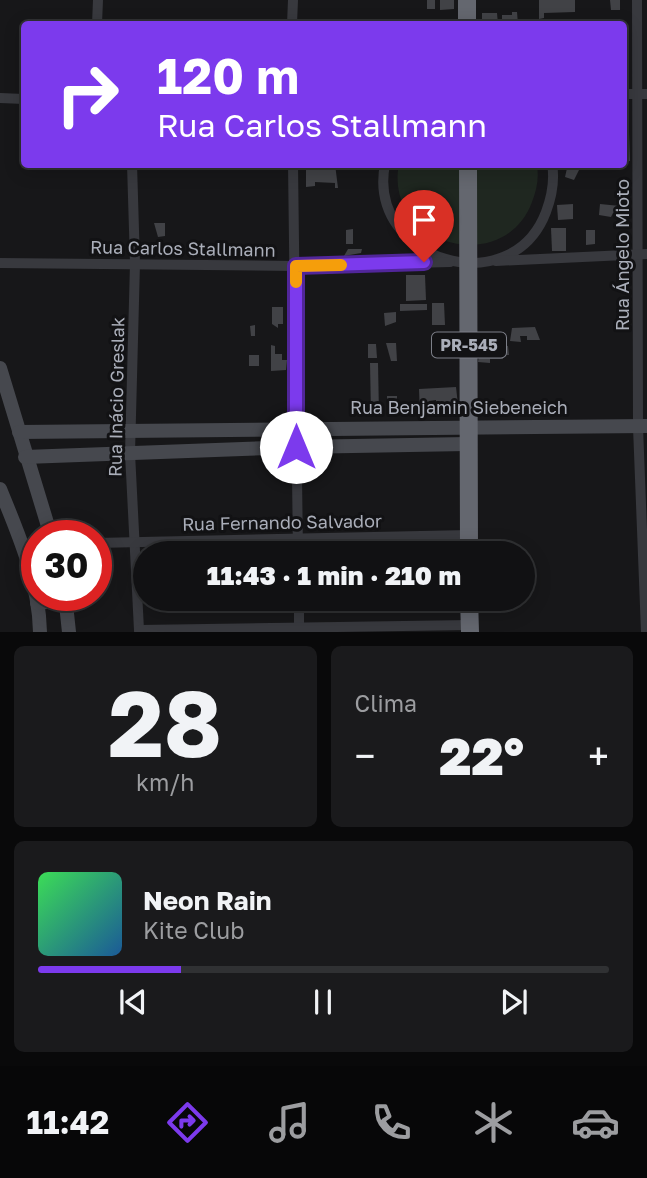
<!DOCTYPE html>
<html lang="pt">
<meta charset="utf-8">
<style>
body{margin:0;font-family:"Golos Text",sans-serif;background:#1a1a1c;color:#f1f3f6;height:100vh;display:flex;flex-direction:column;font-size:26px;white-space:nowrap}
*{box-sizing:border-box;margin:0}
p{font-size:23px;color:#9c9da0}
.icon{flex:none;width:38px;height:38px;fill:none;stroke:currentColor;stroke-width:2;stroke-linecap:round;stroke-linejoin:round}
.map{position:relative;height:632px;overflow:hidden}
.details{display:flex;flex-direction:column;gap:14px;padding:14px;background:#09090a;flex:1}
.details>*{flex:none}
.hud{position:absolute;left:21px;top:21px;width:606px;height:147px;border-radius:7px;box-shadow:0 4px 18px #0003,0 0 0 2px #303133;background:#7c3aed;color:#fff;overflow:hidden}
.speed{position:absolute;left:21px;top:520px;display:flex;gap:14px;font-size:35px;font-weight:700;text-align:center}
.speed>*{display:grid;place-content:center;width:91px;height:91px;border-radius:50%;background:#111113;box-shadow:0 4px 18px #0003,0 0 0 2px #303133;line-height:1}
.speed .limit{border:10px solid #d22;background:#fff;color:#111}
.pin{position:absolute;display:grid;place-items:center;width:60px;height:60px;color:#fff;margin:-72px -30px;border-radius:50% 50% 50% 0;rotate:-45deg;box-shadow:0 0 7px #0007}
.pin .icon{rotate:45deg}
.me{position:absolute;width:77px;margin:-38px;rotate:0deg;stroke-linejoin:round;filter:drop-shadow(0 0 5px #0008)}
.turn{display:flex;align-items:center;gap:24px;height:147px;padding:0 21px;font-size:32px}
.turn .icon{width:91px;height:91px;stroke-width:2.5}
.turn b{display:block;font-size:49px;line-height:60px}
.big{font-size:52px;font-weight:800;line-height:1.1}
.details .card{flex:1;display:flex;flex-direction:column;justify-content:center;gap:10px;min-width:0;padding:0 24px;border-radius:10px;background:#1a1a1c}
.details .dial{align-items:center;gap:0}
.dial b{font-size:91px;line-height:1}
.song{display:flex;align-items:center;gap:21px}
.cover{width:84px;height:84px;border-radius:10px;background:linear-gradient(135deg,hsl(130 70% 55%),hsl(210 70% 35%))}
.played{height:7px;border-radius:4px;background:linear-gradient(90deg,#7c3aed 25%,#303133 25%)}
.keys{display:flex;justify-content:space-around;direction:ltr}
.heat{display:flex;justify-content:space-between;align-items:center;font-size:38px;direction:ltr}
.details .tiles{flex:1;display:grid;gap:14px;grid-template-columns:1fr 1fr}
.card:last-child{grid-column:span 2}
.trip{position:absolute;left:133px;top:541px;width:402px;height:70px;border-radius:35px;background:#111113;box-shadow:0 4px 18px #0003,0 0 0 2px #303133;font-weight:800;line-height:70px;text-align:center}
.menu{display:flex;height:112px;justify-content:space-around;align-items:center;background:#070708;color:#9c9da0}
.menu .icon{width:49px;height:49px}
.menu .selected{color:#7c3aed}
.menu b{font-size:32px;color:#f1f3f6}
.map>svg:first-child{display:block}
.green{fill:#1f2720}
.building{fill:#414246}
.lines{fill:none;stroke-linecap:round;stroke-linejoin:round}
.street{stroke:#38393e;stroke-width:10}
.secondary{stroke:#46484e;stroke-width:14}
.highway{stroke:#64676f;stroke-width:18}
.route-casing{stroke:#51269a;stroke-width:18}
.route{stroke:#7c3aed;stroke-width:12}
.slow{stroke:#f59e0b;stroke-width:12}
.labels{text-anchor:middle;stroke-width:6;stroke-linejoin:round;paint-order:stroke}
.shield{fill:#121214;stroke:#7c7f88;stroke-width:2}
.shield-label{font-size:16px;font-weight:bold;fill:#aaaeb9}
.street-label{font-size:18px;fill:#aaaeb9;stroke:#121214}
</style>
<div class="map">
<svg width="647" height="632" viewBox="0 0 647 632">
<rect width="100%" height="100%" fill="#171719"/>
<!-- green -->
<path class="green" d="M399,164L537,165C539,178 537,189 532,202C504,278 383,245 399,164Z"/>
<!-- building -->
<g class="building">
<rect x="427" y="0" width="8" height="9"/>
<polygon points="440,0 454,0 454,9 440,10"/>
<polygon points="539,0 575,0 575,12 544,13 544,18 539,19"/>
<polygon points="610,0 620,0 620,10 611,10"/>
<polygon points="512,12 517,12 518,24 502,24 502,15 512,15"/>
<polygon points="482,13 497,13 498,24 482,24"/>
<rect x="134" y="20" width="17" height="4"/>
<polygon points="627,110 627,126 623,126 623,111"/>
<polygon points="623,132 629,132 630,161 623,161"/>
<polygon points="314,164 335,164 338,188 335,188 335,183 315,182 315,186 306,187 306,167 314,168"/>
<polygon points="568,164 582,164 574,180 565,177"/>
<polygon points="573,204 573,219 558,220 557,205"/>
<polygon points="600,204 620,206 618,213 613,213 611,217 599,215"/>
<polygon points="154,223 165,223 165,236 158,237"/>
<polygon points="551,228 566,228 566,251 552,251"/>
<polygon points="353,229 353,244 346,244 346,230"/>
<polygon points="586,230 595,230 595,244 586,245"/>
<polygon points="348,249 362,249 361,253 344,256"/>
<polygon points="406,275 425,275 426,300 406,301"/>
<polygon points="432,303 444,303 445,325 432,325"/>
<polygon points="400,304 427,304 427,310 400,311"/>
<polygon points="272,307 283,307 283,324 278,324 278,328 272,324"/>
<polygon points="396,312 396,322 385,326 384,313"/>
<polygon points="255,325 255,336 251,336 250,326"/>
<polygon points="535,327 540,340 527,340 527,336 520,336 521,342 510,341 512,328"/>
<polygon points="386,343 396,343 397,361 391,361"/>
<polygon points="493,343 508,346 509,355 503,355 503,359 490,359 490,363 478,362 480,347 492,346"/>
<polygon points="368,344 376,344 377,358 368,358"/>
<polygon points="271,345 275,346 275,354 282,354 282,360 287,360 286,370 271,371"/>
<rect x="249" y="355" width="10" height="11"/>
<polygon points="370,363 378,363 379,414 371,414"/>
<polygon points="456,387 459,414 436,416 436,400 429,401 429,415 420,416 419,389"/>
<rect x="387" y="396" width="10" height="17"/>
</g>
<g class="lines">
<!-- street -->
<g class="street">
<polyline points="637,0 638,427 646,632"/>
<polyline points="97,24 98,0"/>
<polyline points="292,24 293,0"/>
<polyline points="623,94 647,94"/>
<polyline points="0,98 24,99"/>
<polyline points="132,164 135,263 130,453 139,630"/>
<polyline points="293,164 298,553"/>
<path d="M385,164C366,261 511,304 546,212C552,196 555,181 552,164"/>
<polyline points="496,261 647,254"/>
<polyline points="0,263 296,266 450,262"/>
<polyline points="96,543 469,535"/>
<polyline points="299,598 299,627"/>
<polyline points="139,630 470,625"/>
</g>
<!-- secondary -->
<g class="secondary">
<polyline points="0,368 51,536"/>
<polyline points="19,432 647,426"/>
<polyline points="25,457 296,447 467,444"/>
<path d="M0,489C19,535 39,582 40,632"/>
<polyline points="65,595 69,632"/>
<polyline points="37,603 65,600"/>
</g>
<!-- highway -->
<g class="highway">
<polyline points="467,0 467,24"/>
<polyline points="468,164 469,553"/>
<polyline points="469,598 470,632"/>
</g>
</g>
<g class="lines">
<!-- route casing -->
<g class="route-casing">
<polyline id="route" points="296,447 296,266 424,262"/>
</g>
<!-- route -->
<use href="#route" class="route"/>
<!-- slow -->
<polyline class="slow" points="296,282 296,266 341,265"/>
</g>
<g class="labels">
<!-- shield labels -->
<rect class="shield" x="432" y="332.5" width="74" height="25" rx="5"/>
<g class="shield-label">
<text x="469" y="351">PR-545</text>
</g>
<!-- street labels -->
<g class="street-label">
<text transform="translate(183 249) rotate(1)" y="6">Rua Carlos Stallmann</text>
<text transform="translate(623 255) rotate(-90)" y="6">Rua Ángelo Mioto</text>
<text transform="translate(117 397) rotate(-89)" y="6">Rua Inácio Greslak</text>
<text x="459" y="414">Rua Benjamin Siebeneich</text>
<text transform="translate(282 523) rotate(-1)" y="6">Rua Fernando Salvador</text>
</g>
</g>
</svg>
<div class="speed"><div class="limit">30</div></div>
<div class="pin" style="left:424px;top:262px;background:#d93025"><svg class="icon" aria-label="arrive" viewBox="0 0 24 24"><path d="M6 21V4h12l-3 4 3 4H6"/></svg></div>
<svg class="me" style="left:296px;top:447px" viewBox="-20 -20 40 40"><circle r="19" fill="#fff"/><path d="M0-13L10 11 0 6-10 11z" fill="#7c3aed"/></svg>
<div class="trip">11:43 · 1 min · 210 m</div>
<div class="hud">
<div class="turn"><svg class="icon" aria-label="right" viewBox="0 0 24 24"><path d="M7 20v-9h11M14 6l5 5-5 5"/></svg><div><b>120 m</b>Rua Carlos Stallmann</div></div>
</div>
</div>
<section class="details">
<div class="tiles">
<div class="card dial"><b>28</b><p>km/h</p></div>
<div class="card"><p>Clima</p>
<div class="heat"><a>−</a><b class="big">22°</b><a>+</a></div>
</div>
<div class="card">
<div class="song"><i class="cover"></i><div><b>Neon Rain</b><p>Kite Club</p></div></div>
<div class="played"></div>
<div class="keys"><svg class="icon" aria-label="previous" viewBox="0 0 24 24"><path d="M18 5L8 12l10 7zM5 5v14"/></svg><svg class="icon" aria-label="pause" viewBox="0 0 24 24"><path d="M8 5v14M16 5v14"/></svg><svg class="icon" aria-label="next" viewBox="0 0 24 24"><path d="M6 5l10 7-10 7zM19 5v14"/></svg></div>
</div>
</div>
</section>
<nav class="menu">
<b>11:42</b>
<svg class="icon selected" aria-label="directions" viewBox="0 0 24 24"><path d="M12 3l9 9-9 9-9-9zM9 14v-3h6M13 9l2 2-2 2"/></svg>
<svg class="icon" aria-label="music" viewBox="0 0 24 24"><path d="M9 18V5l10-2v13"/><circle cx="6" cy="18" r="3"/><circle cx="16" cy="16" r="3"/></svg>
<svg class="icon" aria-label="phone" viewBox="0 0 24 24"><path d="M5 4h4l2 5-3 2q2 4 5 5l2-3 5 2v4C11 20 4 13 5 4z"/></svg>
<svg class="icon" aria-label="climate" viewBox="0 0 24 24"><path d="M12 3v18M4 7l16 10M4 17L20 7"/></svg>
<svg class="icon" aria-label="car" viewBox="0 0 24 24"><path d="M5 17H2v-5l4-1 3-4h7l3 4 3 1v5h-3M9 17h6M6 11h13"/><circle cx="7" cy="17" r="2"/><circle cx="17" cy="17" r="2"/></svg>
</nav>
